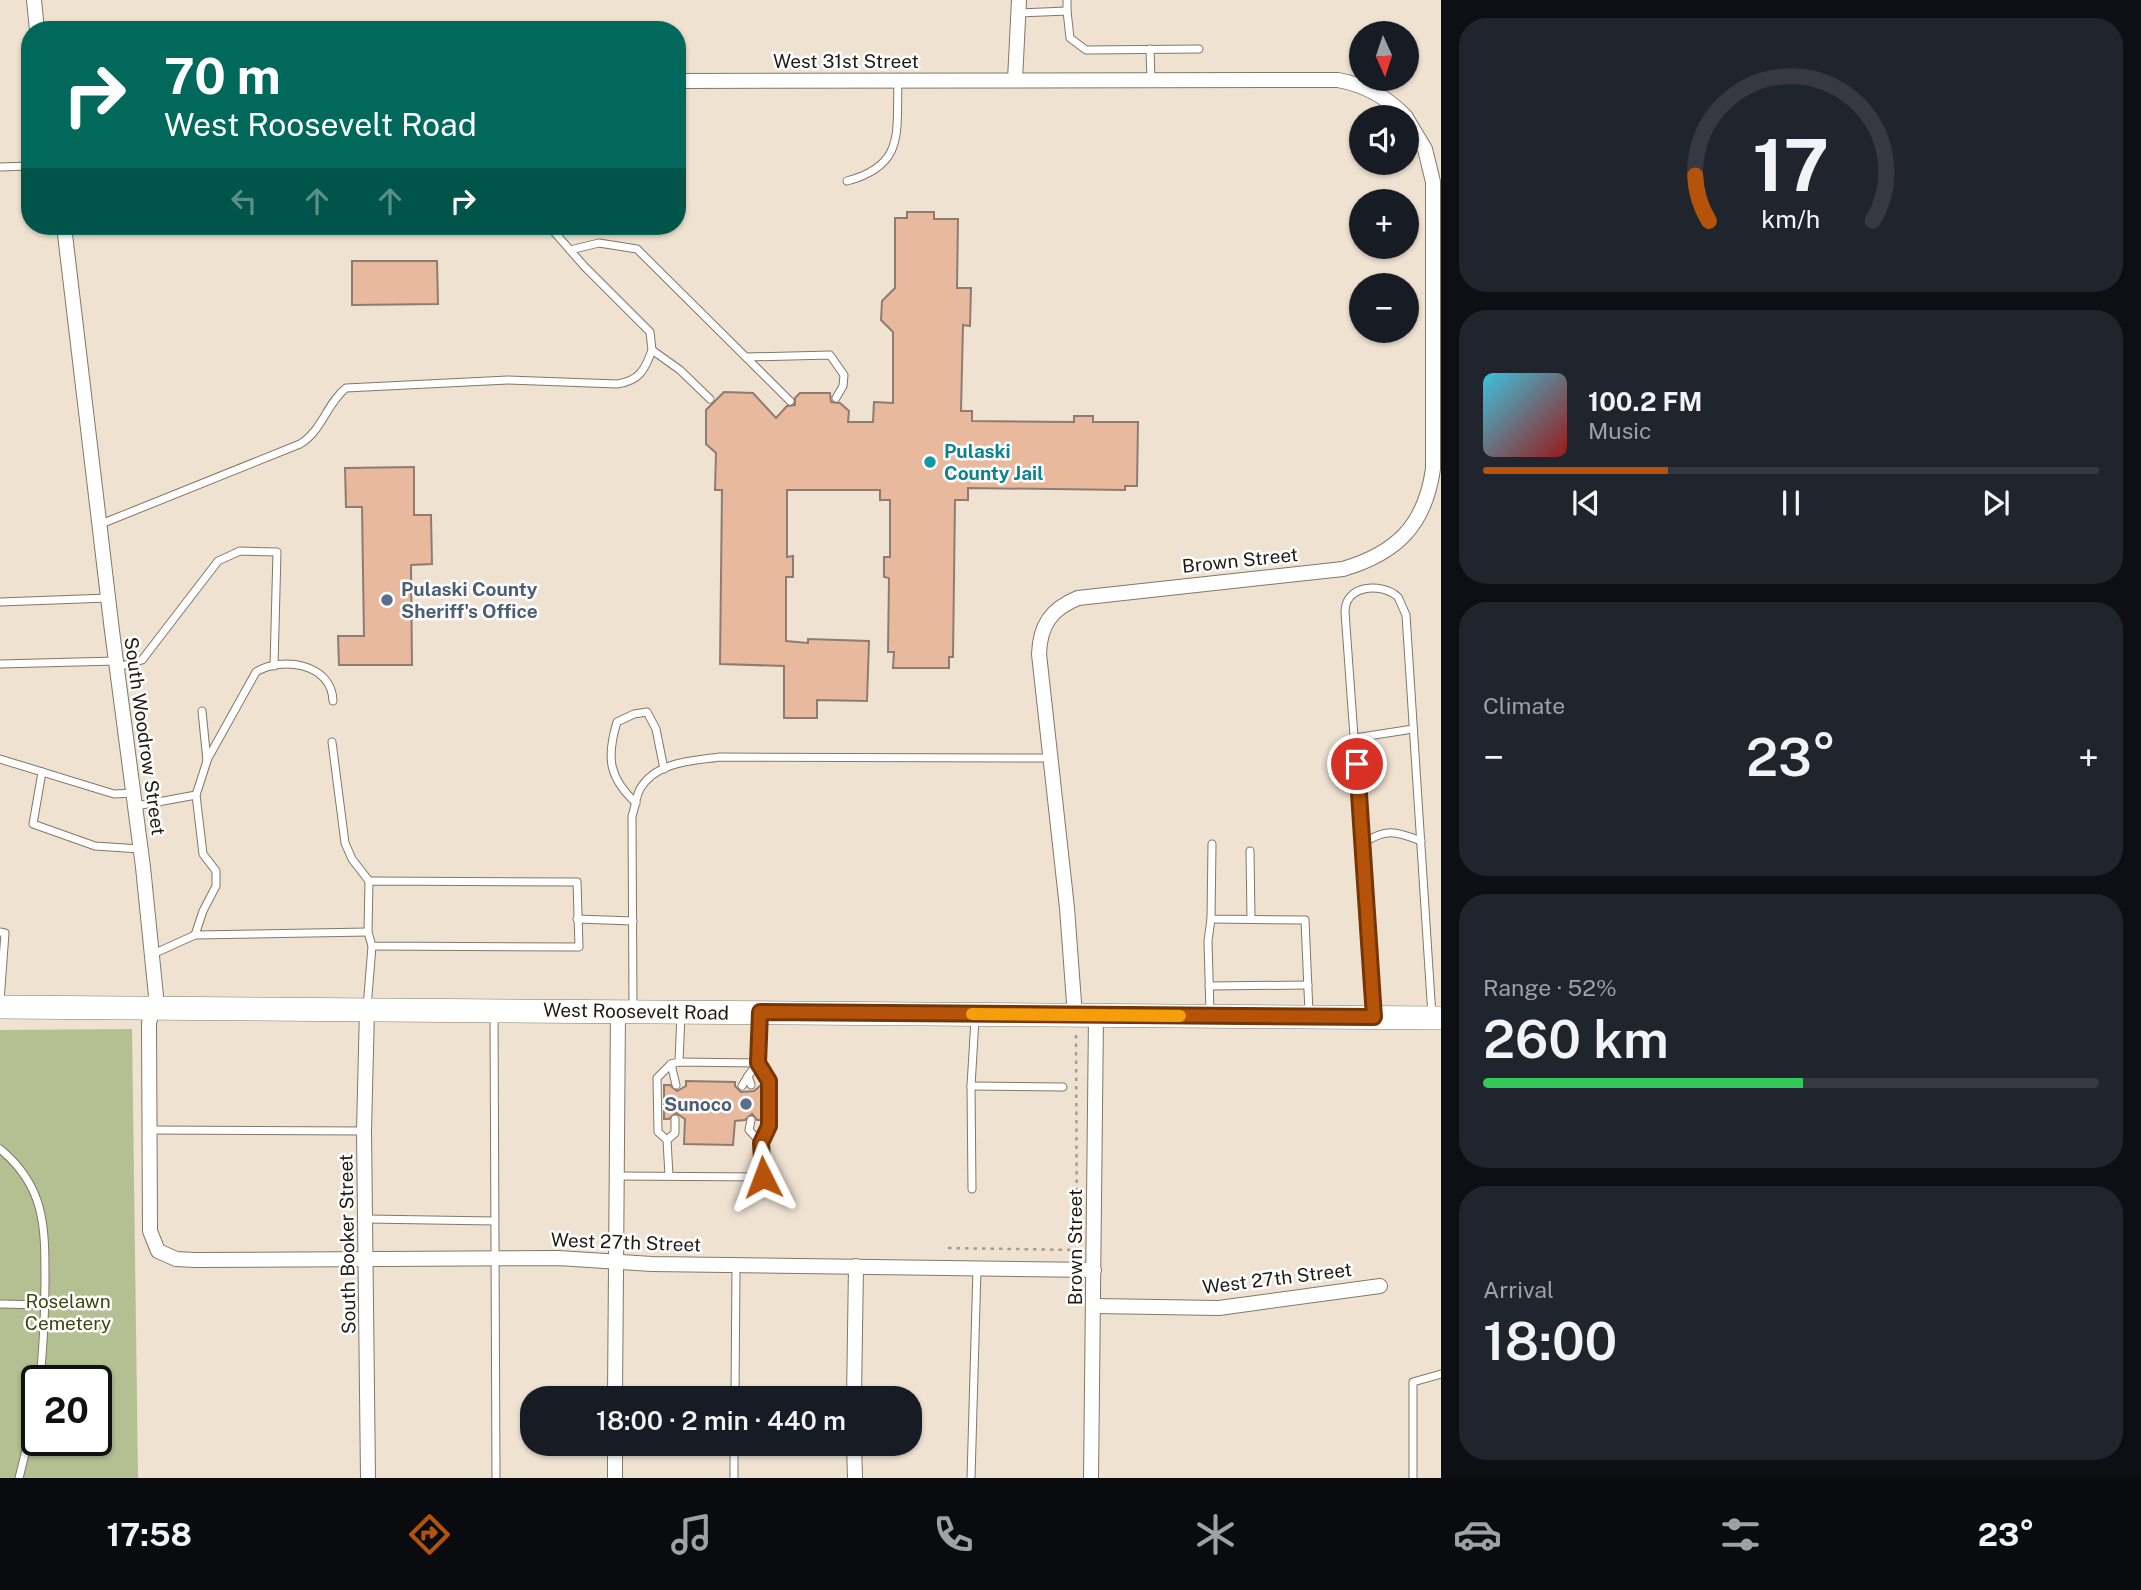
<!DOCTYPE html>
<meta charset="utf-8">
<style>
body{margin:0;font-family:"Public Sans",sans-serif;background:#20242c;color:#f1f3f6;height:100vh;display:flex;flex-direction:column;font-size:26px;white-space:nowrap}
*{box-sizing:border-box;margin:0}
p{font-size:23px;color:#9ea1a6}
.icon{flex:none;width:38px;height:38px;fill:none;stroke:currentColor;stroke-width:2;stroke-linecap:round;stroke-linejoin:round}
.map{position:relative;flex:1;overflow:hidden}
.drawer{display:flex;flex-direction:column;gap:18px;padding:18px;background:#0d0f14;width:700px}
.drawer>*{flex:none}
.banner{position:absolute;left:21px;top:21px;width:665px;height:214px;border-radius:28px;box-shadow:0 2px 5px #0004;background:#00695c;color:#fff;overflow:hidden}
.needle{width:46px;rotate:177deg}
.tools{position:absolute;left:1349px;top:21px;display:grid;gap:14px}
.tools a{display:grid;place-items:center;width:70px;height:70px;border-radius:50%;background:#171b24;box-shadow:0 2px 5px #0004;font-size:35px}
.speed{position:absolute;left:21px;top:1365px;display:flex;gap:14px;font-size:35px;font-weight:700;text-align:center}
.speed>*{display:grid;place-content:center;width:91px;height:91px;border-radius:50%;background:#171b24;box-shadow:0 2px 5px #0004;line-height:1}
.speed .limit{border:4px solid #111;border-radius:10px;background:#fff;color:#111}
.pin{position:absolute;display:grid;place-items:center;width:60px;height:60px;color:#fff;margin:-30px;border:4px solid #fff;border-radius:50%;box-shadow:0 2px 7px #0007}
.me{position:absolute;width:77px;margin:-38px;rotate:357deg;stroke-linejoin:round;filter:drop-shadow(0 0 5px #0008)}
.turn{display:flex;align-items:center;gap:24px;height:147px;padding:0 28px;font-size:32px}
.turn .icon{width:91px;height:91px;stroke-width:2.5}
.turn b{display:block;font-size:49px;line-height:60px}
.lanes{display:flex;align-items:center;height:66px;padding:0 28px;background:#0003;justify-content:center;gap:35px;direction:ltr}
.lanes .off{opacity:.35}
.big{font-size:52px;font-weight:600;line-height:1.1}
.drawer .widget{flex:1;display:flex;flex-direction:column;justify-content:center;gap:10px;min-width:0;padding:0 24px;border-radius:28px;background:#20242c}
.drawer .dial{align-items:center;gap:0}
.dial svg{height:182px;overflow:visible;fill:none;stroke:#363941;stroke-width:7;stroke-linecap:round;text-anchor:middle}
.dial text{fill:#f1f3f6;stroke:none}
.song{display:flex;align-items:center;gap:21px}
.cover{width:84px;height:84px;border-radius:10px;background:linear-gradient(135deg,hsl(190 70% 55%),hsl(0 70% 35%))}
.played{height:7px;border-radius:4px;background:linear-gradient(90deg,#b45309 30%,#363941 30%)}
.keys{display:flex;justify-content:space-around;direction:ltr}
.heat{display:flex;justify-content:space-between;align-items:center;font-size:38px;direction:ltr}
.charge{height:10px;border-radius:5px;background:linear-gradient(90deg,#34c759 52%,#363941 0)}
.trip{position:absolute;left:520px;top:1386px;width:402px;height:70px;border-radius:28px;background:#171b24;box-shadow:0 2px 5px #0004;font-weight:600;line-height:70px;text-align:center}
.dock{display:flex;height:112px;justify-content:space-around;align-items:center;background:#090b0e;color:#9ea1a6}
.dock .icon{width:49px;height:49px}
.dock .current{color:#b45309}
.dock b{font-size:32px;color:#f1f3f6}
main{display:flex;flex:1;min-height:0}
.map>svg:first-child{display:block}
.green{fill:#b4bf92;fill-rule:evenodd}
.building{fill:#e9b99e;stroke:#8e7c73;stroke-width:2}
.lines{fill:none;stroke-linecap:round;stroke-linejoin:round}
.lane-casing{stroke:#837768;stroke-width:9}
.street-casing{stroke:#837768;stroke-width:16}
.primary-casing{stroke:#837768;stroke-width:24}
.path{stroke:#a79c8f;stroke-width:2.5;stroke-dasharray:3.5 5;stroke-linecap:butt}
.lane{stroke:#fff;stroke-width:7}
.street{stroke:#fff;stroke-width:14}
.primary{stroke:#fff;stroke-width:23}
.route-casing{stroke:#753606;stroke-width:18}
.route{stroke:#b45309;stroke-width:12}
.slow{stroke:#f59e0b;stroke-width:12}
.culture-dot{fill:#0f9aa8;stroke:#fff;stroke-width:2.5}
.service-dot{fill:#5c6f8a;stroke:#fff;stroke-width:2.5}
.labels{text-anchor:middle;stroke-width:5;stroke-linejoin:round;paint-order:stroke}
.street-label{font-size:19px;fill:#1f1a14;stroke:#fff}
.culture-label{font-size:19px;font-weight:bold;fill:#0d838f;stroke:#fff;text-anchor:start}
.service-label{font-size:19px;font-weight:bold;fill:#4e5e75;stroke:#fff;text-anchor:start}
.park-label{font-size:19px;fill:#3e4710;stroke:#fff}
</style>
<main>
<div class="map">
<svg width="1441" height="1478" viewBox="0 0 1441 1478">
<rect width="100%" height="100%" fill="#efe2d1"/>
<!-- green -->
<path class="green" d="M132,1029L138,1478H0V1030ZM37,1381H96V1440H37Z"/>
<!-- building -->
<g class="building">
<polygon points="907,212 934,212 934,219 958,219 957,288 971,288 970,326 963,325 961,411 972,411 972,421 1074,422 1074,416 1093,416 1093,422 1138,422 1137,486 1125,486 1125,490 968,488 968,500 955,500 953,657 949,657 949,668 893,668 894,652 888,652 889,578 884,577 884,557 890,557 890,500 880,500 880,490 787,490 787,557 793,556 793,577 786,577 786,641 808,643 808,639 869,641 867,701 817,700 817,718 784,718 784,666 720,664 722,490 715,490 716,453 706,444 706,410 724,392 753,393 776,418 787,406 795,405 795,398 800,393 830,393 831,402 840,403 849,411 848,422 873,422 874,402 893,403 893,332 881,320 882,301 895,288 895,218 907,218"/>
<polygon points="352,261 437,261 438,304 352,305"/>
<polygon points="414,467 414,515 431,515 432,564 411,565 412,665 339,665 338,636 364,636 362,507 346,507 345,468"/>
<polygon points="686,1081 735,1082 735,1086 741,1092 754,1091 761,1085 762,1120 757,1120 752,1114 745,1120 735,1121 733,1145 684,1144 685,1119 676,1113 669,1119 664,1119 664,1085 670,1085 677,1091 686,1086"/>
</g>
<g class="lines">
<!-- lane casing -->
<g class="lane-casing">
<g id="lane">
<polyline points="1067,11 1067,0"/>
<polyline points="1019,13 1067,11 1070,38 1086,50 1199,49"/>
<polyline points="1150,49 1151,80"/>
<polyline points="0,167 30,166"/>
<path d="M847,181C906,165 896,132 898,81"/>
<polyline points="549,226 584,266 650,332 652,350"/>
<polyline points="570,250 599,243 637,249 790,401"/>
<polyline points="747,357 830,355 844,375 843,386 836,398"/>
<path d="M101,524L300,444C322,431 327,403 346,388L508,380L617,384C639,381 645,370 652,350L680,370L710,399"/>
<polyline points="0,602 108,598"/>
<polyline points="0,664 116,661"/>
<polyline points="118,667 142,660 218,561 240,551 277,552 274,666"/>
<polyline points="1355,738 1413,729"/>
<polyline points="332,742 345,843 352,859 369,881"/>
<polyline points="0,759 114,794 134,793"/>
<path d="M207,760L256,672C281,656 332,663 333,701"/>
<polyline points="42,772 33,824 95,846 140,849"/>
<path d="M636,803C609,778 606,758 617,722L634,714L647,712L656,729L664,769"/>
<polyline points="136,806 196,795"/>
<polyline points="1212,844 1211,919 1305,920 1309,1013"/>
<path d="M1362,844C1385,828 1396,831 1421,841"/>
<polyline points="1250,851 1251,919"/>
<polygon points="369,881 577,882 579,947 372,946 368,932"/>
<polyline points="577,919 633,921"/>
<polyline points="0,932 5,933 0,1001"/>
<polyline points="195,935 203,911 216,886 216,871 203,854 196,795 207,761 202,711"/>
<polyline points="153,954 195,935 368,932"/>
<polyline points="1209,986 1308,985"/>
<polyline points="367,1008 372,946"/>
<path d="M633,1008L632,816C635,808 636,796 640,789C656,761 693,761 720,757L1050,758"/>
<polyline points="1210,1012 1208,941 1211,919"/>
<polyline points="494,1013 496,1478"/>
<path d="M1374,1013L1345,612C1345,585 1381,582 1398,597L1406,615L1432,1016"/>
<polyline points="679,1062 681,1014"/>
<polyline points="671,1064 676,1085"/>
<polyline points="751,1085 748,1076 758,1063 760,1017"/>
<polyline points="742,1086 748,1076"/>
<polyline points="971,1086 1063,1087"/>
<polyline points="751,1120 749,1130 761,1143"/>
<polyline points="149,1130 364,1131"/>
<polyline points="667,1140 675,1133 675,1119"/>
<path d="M0,1149C46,1187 45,1228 45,1282C45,1315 43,1348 40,1381"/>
<polyline points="617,1176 763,1177 761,1143 770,1126 769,1081 758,1063 679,1062 671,1064 657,1078 658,1132 667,1140 669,1176"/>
<polyline points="972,1189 971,1086 975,1019"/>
<polyline points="367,1219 494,1221"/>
<polyline points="0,1304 45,1305"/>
<polyline points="735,1398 736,1265"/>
<polyline points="19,1478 37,1406"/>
<polyline points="734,1478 734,1444"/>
<polyline points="971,1478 977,1269"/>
<polyline points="1413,1478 1413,1382 1441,1374"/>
</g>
</g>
<!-- street casing -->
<g class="street-casing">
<g id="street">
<polyline points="34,0 37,30"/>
<polyline points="1015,80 1019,0"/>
<path d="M677,81L1338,80C1365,85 1387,97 1406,117"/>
<polyline points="64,226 112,631 143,867 156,996 149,1023 150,1231 158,1251 176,1259 195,1260 558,1258 652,1264 1094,1270"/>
<polyline points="367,1009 364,1131 368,1478"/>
<path d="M1075,1016L1067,908L1039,654C1040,625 1051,609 1078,598L1343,569C1397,553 1425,525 1433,469V182L1425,149L1407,119"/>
<polyline points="1095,1306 1219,1308 1380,1286"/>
<polyline points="615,1398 618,1011"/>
<polyline points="854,1398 856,1266"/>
<polyline points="615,1444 615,1478"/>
<polyline points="854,1444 855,1478"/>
<polyline points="1091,1478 1096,1016"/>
</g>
</g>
<!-- primary casing -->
<g class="primary-casing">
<polyline id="primary" points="0,1007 1441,1018"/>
</g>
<!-- path -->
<g class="path">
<polyline points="1076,1035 1077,1256"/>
<polyline points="948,1248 1077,1250"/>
</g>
<!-- lane -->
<use href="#lane" class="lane"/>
<!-- street -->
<use href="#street" class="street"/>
<!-- primary -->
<use href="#primary" class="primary"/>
</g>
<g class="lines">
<!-- route casing -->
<g class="route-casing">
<polyline id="route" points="763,1177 761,1143 769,1126 769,1081 758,1063 760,1012 1374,1017 1357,764"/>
</g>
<!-- route -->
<use href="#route" class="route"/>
<!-- slow -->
<polyline class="slow" points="972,1014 1180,1016"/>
</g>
<!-- markers -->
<circle class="culture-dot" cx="930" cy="462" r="7"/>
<g class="service-dot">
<circle cx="387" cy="600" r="7"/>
<circle cx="746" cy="1104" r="7"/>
</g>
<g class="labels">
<!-- street labels -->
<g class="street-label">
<text x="846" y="68">West 31st Street</text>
<text transform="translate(1240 560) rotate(-6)" y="7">Brown Street</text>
<text transform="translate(145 736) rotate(82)" y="7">South Woodrow Street</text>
<text transform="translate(636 1011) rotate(1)" y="7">West Roosevelt Road</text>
<text transform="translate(626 1242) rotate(2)" y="7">West 27th Street</text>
<text transform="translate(347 1244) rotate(-91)" y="7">South Booker Street</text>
<text transform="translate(1075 1247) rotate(-90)" y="7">Brown Street</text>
<text transform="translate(1277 1278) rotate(-7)" y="7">West 27th Street</text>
</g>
<!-- culture labels -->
<g class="culture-label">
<text x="944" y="458">Pulaski<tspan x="944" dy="22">County Jail</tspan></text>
</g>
<!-- service labels -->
<g class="service-label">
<text x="401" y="596">Pulaski County<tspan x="401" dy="22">Sheriff's Office</tspan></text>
<text x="732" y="1111" text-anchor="end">Sunoco</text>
</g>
<!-- park labels -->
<g class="park-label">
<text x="68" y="1308">Roselawn<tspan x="68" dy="22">Cemetery</tspan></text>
</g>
</g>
</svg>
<div class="tools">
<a><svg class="needle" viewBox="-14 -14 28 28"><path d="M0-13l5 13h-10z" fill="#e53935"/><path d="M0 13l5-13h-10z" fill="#9ea1a6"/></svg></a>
<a><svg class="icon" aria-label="sound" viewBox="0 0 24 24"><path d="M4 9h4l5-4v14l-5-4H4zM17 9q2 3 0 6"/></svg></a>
<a>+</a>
<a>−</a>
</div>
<div class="speed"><div class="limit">20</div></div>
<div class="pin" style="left:1357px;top:764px;background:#d93025"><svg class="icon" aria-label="arrive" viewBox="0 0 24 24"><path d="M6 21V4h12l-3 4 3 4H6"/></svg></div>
<svg class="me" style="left:763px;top:1177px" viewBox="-20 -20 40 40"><path d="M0-17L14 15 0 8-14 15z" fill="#b45309" stroke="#fff" stroke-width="4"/></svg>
<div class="trip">18:00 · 2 min · 440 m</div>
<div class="banner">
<div class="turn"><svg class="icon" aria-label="right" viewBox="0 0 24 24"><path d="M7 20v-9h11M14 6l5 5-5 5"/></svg><div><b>70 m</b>West Roosevelt Road</div></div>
<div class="lanes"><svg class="icon off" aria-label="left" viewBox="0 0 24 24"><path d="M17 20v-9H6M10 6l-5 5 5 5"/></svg><svg class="icon off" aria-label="ahead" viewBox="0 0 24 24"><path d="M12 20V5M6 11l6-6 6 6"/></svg><svg class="icon off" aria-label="ahead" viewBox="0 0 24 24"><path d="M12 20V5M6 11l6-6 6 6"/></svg><svg class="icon" aria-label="right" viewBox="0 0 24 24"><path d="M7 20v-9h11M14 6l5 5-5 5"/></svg></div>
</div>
</div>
<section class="drawer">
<div class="widget dial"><svg viewBox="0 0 100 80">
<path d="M14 69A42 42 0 1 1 86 69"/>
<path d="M14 69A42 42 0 0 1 8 49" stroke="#b45309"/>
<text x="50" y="56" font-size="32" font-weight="700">17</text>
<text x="50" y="72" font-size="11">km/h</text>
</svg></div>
<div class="widget">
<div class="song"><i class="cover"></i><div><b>100.2 FM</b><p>Music</p></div></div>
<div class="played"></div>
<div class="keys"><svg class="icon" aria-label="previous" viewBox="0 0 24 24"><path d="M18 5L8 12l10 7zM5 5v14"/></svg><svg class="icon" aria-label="pause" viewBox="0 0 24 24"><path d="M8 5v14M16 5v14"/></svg><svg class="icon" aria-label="next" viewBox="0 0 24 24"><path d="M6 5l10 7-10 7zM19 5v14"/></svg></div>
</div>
<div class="widget"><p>Climate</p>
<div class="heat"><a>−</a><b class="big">23°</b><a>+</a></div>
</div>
<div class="widget"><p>Range · 52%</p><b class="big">260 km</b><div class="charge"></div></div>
<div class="widget"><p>Arrival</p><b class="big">18:00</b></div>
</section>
</main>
<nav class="dock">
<b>17:58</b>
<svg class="icon current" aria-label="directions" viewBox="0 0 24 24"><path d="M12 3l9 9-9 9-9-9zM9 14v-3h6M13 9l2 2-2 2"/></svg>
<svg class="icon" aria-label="music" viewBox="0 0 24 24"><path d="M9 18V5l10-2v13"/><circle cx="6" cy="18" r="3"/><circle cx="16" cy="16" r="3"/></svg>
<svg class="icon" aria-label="phone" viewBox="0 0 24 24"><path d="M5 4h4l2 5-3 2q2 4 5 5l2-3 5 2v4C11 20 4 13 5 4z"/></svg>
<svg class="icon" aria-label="climate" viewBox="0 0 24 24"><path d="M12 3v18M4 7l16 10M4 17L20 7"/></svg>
<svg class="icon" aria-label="car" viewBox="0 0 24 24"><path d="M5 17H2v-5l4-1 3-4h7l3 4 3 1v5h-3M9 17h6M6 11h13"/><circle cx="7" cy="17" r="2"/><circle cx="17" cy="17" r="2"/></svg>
<svg class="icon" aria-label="filters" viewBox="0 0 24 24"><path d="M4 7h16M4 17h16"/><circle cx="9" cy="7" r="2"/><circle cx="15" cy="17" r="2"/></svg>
<b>23°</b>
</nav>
